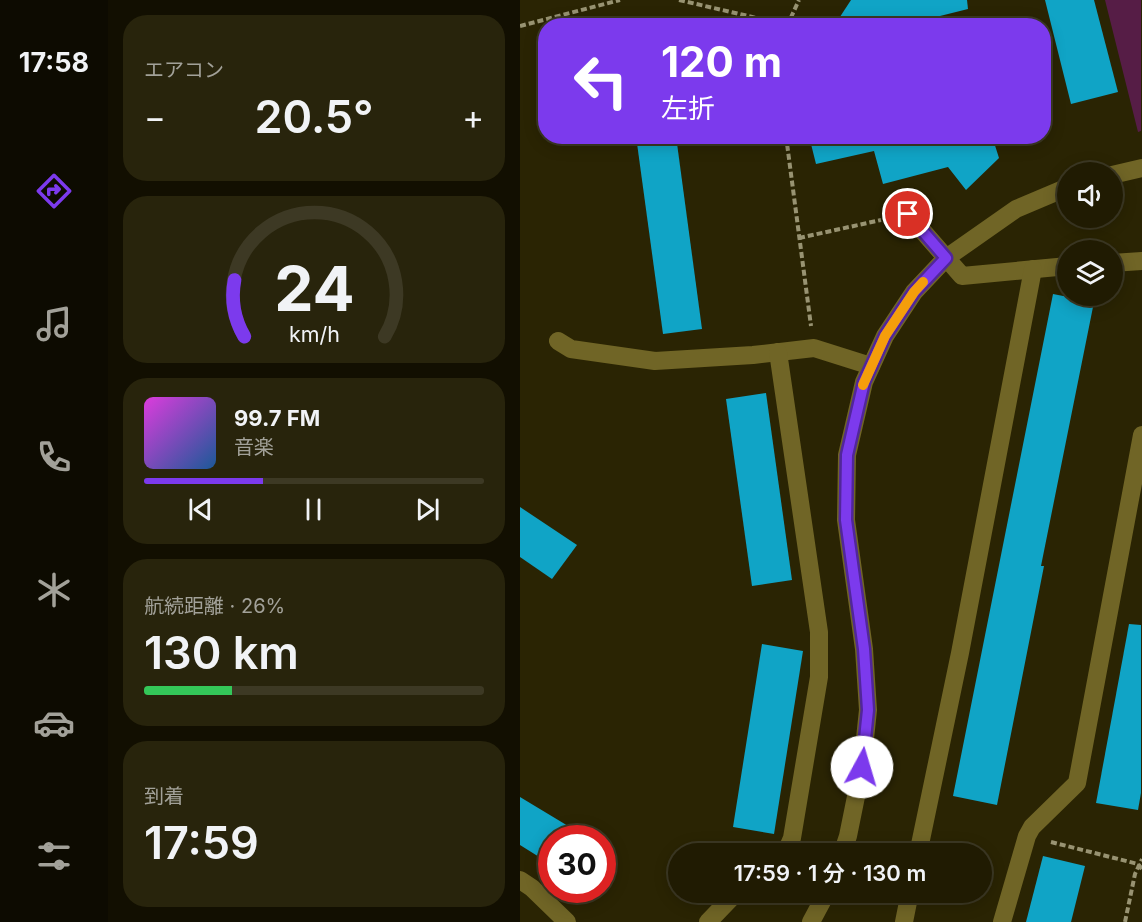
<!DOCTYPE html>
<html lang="ja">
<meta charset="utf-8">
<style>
body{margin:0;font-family:Inter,"Noto Sans JP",sans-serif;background:#28240c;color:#f1f3f6;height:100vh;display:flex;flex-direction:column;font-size:22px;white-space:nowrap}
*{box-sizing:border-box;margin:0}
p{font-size:20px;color:#a2a199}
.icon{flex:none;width:33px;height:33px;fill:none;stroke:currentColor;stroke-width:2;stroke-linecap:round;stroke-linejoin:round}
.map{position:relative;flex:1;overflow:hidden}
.panel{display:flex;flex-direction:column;gap:15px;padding:15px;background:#120f01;width:412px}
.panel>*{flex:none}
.top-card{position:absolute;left:18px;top:18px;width:513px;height:126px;border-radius:24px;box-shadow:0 3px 15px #0003,0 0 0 2px #3d3924;background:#7c3aed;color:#fff;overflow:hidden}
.buttons{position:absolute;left:537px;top:162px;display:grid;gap:12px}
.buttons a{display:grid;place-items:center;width:66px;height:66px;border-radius:50%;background:#201b02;box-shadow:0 3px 15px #0003,0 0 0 2px #3d3924;font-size:30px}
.speed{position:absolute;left:18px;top:825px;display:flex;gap:12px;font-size:30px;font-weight:700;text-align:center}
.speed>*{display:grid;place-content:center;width:78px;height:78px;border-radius:50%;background:#201b02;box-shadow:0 3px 15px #0003,0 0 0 2px #3d3924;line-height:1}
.speed .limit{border:9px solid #d22;background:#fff;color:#111}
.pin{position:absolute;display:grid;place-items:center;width:51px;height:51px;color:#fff;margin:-26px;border:3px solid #fff;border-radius:50%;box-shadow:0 2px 6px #0007}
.me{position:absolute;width:66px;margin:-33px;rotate:6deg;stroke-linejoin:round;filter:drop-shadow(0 0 4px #0008)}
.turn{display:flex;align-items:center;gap:21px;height:126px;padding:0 24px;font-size:27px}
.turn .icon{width:78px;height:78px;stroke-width:2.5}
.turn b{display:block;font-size:42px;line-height:51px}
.big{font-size:45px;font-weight:600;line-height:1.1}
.panel .card{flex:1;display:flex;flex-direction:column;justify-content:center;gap:9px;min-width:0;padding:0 21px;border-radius:24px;background:#28240c}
.panel .dial{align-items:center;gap:0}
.dial svg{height:156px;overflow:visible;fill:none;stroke:#3d3924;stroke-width:7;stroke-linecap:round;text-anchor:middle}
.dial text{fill:#f1f3f6;stroke:none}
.song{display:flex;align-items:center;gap:18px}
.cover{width:72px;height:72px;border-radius:9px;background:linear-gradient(135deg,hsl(300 70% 55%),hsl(210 70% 35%))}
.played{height:6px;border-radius:3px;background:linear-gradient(90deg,#7c3aed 35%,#3d3924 35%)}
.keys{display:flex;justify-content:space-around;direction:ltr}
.heat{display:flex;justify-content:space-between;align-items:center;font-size:33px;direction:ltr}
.charge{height:9px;border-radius:4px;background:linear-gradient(90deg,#34c759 26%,#3d3924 0)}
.trip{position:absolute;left:148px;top:843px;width:324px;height:60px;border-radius:30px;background:#201b02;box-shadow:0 3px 15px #0003,0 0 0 2px #3d3924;font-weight:600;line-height:60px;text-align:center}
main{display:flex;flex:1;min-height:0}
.tab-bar{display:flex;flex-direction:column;width:108px;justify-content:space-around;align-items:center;background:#0d0b01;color:#a2a199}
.tab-bar .icon{width:42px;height:42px}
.tab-bar .current{color:#7c3aed}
.tab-bar b{font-size:27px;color:#f1f3f6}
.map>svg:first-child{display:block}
.green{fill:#561d46}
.building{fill:#10a4c6}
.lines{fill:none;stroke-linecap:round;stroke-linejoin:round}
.path{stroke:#989372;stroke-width:4;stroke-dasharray:6 3;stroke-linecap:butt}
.minor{stroke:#706526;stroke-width:18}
.route-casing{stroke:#51269a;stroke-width:15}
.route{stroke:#7c3aed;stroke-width:10}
.slow{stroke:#f59e0b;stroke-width:10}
</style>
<main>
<nav class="tab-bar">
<b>17:58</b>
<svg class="icon current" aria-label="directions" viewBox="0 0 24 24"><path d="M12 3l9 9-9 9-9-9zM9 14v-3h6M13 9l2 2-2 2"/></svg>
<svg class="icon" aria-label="music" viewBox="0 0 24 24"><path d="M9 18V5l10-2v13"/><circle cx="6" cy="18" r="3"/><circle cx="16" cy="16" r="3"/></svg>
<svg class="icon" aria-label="phone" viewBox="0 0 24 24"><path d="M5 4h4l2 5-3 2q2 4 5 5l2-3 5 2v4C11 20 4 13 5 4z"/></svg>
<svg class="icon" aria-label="climate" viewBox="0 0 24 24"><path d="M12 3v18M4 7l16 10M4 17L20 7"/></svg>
<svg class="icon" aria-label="car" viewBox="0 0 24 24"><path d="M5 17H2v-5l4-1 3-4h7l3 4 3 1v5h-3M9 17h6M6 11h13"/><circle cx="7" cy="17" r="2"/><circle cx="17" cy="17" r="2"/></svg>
<svg class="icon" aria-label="filters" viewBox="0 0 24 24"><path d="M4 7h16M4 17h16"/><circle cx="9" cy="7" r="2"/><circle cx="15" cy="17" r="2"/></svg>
</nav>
<section class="panel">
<div class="card"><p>エアコン</p>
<div class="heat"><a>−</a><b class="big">20.5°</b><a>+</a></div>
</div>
<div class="card dial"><svg viewBox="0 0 100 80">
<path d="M14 69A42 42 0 1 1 86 69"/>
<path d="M14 69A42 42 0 0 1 9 40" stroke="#7c3aed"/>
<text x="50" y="56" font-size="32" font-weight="700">24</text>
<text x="50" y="72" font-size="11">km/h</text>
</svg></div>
<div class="card">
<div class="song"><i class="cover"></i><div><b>99.7 FM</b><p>音楽</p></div></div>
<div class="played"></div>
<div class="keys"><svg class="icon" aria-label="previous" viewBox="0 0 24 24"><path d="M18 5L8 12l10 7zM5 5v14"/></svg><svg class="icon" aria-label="pause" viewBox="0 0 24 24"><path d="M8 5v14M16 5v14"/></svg><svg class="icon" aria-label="next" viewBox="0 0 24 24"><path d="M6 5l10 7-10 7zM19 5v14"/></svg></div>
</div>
<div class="card"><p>航続距離 · 26%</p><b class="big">130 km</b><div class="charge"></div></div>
<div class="card"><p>到着</p><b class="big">17:59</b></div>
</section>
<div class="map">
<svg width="622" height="922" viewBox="0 0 622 922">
<rect width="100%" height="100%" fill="#2a2403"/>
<!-- green -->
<polygon class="green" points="585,0 621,0 621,131 618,132"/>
<!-- building -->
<g class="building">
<polygon points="331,0 447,0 448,9 380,26 314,26"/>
<polygon points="525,0 574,0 598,92 551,104"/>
<polygon points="116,136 156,136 182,329 143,334"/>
<polygon points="289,136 472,136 479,158 446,190 428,167 363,184 354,151 296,164"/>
<polygon points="533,294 574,302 521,566 524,566 477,805 433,796"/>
<polygon points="246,393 272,580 232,586 206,399"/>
<polygon points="0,507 57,545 32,579 0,557"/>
<polygon points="609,624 621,625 621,793 618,810 576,803"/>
<polygon points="242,644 283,651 254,834 213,827"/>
<polygon points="0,797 68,838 32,838 32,865 0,845"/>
<polygon points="523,856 565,866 551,922 506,922"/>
</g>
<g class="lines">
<!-- path -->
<g class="path">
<polyline points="159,0 267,25"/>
<polyline points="0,26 100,0"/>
<polyline points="267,26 279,0"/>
<polyline points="266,136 291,326"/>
<polyline points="279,238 361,220"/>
<polyline points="531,842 618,864 622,869"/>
<polyline points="605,922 615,874 622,859"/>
</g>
<!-- minor -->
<g class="minor">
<polyline points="592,175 622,168"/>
<polyline points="380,205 442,276 548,266"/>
<polyline points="592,263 622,261"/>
<polyline points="38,341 51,349 135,361 233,355 294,348 351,366"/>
<polyline points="258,352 299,632 299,677 272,838 265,854"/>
<polyline points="322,854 328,836 342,767 348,710 344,649 326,520 327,455 344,382 365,336 394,292 426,258 496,209 548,187"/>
<polyline points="398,854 440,653 513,269"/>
<polyline points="0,880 12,888 47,922"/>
<polyline points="188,922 212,897 220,892"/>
<polyline points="291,922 307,892"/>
<polyline points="384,922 390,892"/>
<polyline points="482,922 507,836 512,827 557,783 622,435"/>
</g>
</g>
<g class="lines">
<!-- route casing -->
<g class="route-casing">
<polyline id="route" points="342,767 348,710 344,649 326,520 327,455 344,382 365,336 394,292 426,258 388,214"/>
</g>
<!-- route -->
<use href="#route" class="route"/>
<!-- slow -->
<polyline class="slow" points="343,385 365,336 394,292 403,282"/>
</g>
</svg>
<div class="buttons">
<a><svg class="icon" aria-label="sound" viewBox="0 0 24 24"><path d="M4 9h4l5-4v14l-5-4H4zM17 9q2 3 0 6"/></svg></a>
<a><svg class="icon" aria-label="layers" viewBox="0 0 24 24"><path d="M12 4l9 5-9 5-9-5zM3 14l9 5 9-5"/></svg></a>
</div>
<div class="speed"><div class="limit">30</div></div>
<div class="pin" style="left:388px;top:214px;background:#d93025"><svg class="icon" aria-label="arrive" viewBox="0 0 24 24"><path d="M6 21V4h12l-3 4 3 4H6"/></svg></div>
<svg class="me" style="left:342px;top:767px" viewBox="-20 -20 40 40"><circle r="19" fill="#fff"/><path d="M0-13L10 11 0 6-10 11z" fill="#7c3aed"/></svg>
<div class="trip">17:59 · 1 分 · 130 m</div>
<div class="top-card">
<div class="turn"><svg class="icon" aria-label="left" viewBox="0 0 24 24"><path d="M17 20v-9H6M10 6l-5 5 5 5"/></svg><div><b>120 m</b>左折</div></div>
</div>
</div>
</main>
